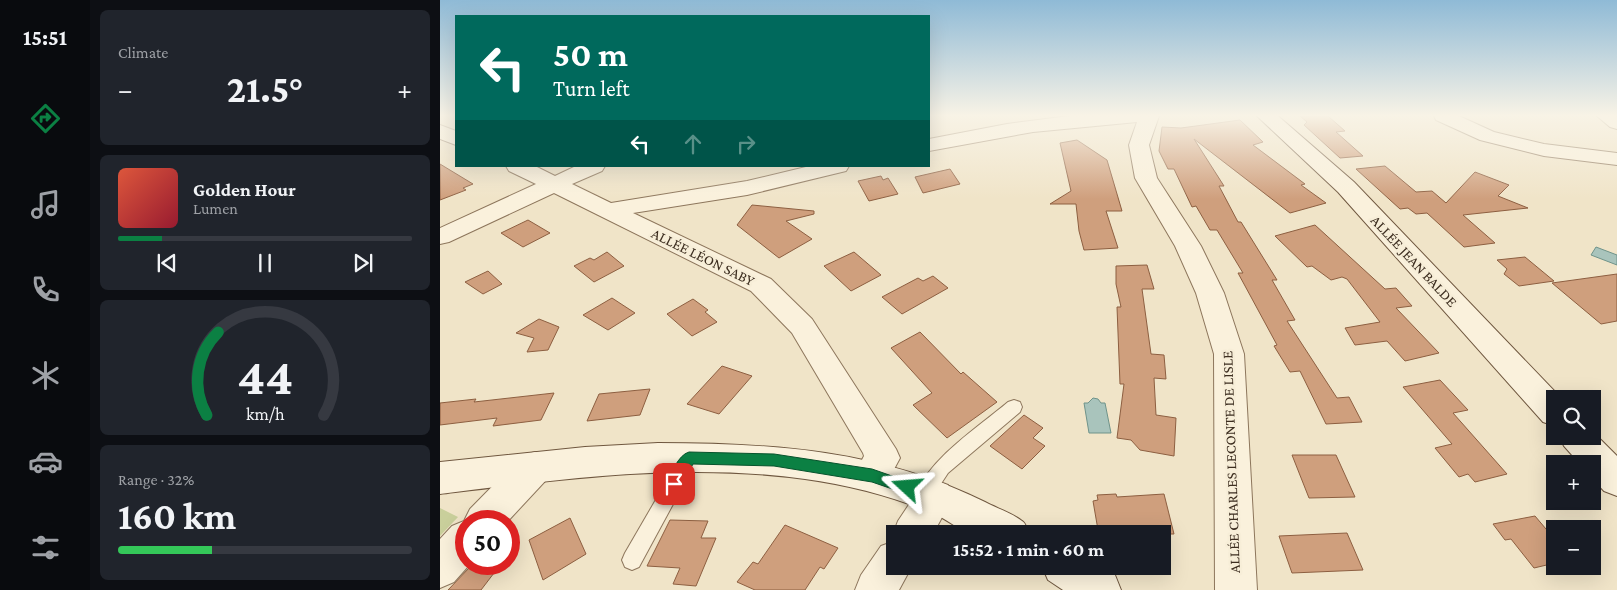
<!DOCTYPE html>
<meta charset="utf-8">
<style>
body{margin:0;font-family:"Crimson Pro",serif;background:#20242c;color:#f1f3f6;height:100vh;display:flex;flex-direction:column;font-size:19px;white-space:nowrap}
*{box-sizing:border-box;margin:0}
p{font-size:16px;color:#9ea1a6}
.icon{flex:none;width:28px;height:28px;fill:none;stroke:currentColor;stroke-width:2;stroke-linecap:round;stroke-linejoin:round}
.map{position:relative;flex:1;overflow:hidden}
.side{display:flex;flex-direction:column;gap:10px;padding:10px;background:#0d0f14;width:350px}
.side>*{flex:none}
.hud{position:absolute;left:15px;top:15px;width:475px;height:152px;border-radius:0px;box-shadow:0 5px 20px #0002;background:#00695c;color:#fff;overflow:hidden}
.controls{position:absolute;left:1106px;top:390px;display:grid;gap:10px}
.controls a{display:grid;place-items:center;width:55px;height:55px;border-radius:0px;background:#171b24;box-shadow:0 5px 20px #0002;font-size:25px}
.speed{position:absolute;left:15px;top:510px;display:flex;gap:10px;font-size:25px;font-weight:700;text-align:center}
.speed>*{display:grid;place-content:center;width:65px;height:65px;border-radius:50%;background:#171b24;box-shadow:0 5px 20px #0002;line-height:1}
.speed .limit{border:8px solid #d22;background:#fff;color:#111}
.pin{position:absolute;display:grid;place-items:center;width:42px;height:42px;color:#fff;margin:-21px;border-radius:10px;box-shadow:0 2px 8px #0006}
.me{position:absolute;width:55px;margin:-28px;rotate:289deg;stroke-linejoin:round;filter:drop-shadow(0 0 4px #0008)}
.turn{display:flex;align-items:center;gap:18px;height:105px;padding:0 15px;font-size:22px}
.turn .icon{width:65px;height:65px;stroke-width:2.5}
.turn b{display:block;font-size:35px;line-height:42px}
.lanes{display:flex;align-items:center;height:48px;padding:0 15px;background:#0003;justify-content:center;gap:25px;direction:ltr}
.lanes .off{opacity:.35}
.big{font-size:38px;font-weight:700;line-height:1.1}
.side .widget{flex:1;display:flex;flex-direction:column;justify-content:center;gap:8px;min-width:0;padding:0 18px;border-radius:8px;background:#20242c}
.side .dial{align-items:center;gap:0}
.dial svg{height:130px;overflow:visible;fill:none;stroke:#363941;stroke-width:7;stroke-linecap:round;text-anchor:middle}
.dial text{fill:#f1f3f6;stroke:none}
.song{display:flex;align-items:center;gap:15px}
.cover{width:60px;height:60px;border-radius:8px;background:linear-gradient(135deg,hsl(10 70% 55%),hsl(350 70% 35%))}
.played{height:5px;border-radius:2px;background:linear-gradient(90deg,#0b8043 15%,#363941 15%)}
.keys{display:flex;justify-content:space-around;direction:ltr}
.heat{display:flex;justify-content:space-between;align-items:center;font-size:28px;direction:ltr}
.charge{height:8px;border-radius:4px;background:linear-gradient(90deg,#34c759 32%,#363941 0)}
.trip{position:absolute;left:446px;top:525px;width:285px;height:50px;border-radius:0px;background:#171b24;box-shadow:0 5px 20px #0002;font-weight:700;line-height:50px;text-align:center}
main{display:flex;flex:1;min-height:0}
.tabs{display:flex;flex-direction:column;width:90px;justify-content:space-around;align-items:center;background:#090b0e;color:#9ea1a6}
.tabs .icon{width:35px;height:35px}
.tabs .active{color:#0b8043}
.tabs b{font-size:22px;color:#f1f3f6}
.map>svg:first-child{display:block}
.green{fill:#c9cf9b}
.water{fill:#a9c4bc;stroke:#6f938a}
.building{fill:#cf9f7d;stroke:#8d5f41}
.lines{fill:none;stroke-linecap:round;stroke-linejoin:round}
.lane-casing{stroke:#8d765c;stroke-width:2}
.street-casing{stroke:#8d765c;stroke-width:2}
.secondary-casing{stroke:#6f573f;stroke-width:2}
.lane{fill:#faf1dc;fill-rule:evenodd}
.street{fill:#faf1dc;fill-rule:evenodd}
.secondary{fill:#faf1dc;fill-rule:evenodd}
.route{fill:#0b8043;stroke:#07532c}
.labels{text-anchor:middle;stroke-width:5;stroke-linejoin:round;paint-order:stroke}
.street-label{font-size:15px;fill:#3d2e20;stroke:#f7eed8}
</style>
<main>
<nav class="tabs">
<b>15:51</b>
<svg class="icon active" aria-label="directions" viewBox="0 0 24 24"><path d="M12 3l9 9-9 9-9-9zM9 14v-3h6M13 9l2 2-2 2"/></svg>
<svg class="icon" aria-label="music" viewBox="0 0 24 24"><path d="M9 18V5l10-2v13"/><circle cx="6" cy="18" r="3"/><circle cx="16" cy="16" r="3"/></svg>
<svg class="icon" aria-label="phone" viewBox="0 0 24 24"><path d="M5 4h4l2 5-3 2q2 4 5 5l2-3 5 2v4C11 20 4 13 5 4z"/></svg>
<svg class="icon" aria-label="climate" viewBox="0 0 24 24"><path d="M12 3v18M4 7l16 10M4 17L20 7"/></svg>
<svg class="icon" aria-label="car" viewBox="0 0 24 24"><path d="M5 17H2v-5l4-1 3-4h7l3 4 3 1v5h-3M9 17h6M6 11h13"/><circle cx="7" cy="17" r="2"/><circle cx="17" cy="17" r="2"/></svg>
<svg class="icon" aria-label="filters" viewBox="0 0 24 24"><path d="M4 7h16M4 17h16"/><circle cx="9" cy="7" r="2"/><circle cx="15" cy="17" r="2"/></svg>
</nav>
<section class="side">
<div class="widget"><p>Climate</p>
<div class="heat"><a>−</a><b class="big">21.5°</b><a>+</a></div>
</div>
<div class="widget">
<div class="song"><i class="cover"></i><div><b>Golden Hour</b><p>Lumen</p></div></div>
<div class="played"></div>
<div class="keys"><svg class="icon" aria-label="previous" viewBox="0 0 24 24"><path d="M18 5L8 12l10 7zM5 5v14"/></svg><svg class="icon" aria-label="pause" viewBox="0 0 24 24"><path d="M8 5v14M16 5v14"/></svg><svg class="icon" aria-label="next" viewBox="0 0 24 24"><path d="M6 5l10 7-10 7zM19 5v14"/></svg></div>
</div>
<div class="widget dial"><svg viewBox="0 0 100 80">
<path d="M14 69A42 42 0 1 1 86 69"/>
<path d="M14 69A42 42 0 0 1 21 18" stroke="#0b8043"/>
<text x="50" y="56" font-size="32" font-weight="700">44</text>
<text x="50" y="72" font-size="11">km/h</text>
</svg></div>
<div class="widget"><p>Range · 32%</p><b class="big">160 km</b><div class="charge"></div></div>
</section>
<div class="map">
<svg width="1177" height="590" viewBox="0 0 1177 590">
<rect width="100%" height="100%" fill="#f0e4c8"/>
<!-- green -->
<polygon class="green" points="0,508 18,517 0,536"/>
<!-- water -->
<g class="water">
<polygon points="1156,247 1177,255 1177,265 1151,255"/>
<polygon points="653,398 658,399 661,403 665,403 671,433 649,433 644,403 648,403"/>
</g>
<!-- building -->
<g class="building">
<polygon points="860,116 888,116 905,131 896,132 923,156 900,158 864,125 867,122"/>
<polygon points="800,120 823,142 813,145 865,184 861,185 886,203 850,213 754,139 784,186 779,186 798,222 801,222 837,280 832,280 855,320 847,321 897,398 909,397 922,422 886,424 860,371 850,372 834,346 837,345 798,273 803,273 777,230 770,230 756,206 752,207 734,169 728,169 719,151 722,127 741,128"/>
<polygon points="637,140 667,160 682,211 666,211 678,248 644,250 639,231 636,204 610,204 631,191 620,143"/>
<polygon points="0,164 33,184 23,188 26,190 0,200"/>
<polygon points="945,166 976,192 992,191 1006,203 1035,172 1069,185 1058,196 1088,208 1023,215 1055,243 1024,247 987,213 976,214 968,208 960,209 916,169"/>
<polygon points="510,169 520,184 483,193 475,177"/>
<polygon points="441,176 443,180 448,178 458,194 429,201 418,181"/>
<polygon points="312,205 374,211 374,214 346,221 372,239 339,258 297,225"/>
<polygon points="88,220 110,233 83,247 61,233"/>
<polygon points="875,225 945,289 956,288 972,306 956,308 999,353 965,361 947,341 915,345 905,328 940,322 907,279 902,277 891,280 872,266 867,267 835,236"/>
<polygon points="167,252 184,266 154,282 134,266 150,258 154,260"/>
<polygon points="414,252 441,275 411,291 384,266"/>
<polygon points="1085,257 1114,281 1079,286 1064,274 1067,269 1057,260"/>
<polygon points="707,265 714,289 702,289 711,354 724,355 726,379 714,378 716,415 736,418 734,456 700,450 691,440 677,438 684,384 680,384 677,307 681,307 676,284 676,266"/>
<polygon points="48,271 62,284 43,294 25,282"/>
<polygon points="1177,274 1177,321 1161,324 1112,283"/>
<polygon points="493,276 508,288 462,314 442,297 478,278 483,281"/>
<polygon points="172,298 195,313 168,330 143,315"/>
<polygon points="253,299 268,310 265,312 277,322 252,336 227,314"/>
<polygon points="99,319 119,327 108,350 87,352 94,338 76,333"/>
<polygon points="480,332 521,374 523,372 557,402 507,438 473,405 492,393 451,348"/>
<polygon points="282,366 312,376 279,414 247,404"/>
<polygon points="1000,380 1028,410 1013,413 1067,474 1035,482 1028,474 1019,477 995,448 1012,444 963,387"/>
<polygon points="210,389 200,415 147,421 159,394"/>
<polygon points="114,393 101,420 53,426 57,418 0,425 0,403 36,399 34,402"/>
<polygon points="584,415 603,428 593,438 605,446 582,469 550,446"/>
<polygon points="852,455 896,455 915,497 869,498"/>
<polygon points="676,494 677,497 724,494 734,534 681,534 680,529 658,530 653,501 658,500 657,495"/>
<polygon points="1095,516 1106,529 1115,527 1115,563 1094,568 1071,539 1065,540 1053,524"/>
<polygon points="130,518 146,554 103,580 89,540"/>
<polygon points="230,520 268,521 261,538 276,538 256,586 233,584 240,568 207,566"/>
<polygon points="345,525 398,548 384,569 380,567 365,590 315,590 297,582 313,562 318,564"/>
<polygon points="907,533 923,570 852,573 839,536"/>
<polygon points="30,567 54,573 41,590 8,590"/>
</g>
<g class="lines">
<!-- lane casing -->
<g class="lane-casing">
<g id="lane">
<path d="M574,400L580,402L582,407L580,412L508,473L491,499L485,501L479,499L476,493C493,456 537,428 568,402Z"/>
<polygon points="249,451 255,453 258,458 199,567 192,570 185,567 182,560 185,553 243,453"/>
</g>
</g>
<!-- street casing -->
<g class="street-casing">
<g id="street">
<polygon points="629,116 719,116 709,145 717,178 761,246 784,293 804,354 817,590 775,590 774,354 756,293 735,246 695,178 689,145 697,122 593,132 489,151 489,139 567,124"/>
<polygon points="994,116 1019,116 1054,132 1104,144 1177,153 1177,165 1104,156 1040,140 996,120"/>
<polygon points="1157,116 1177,116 1177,129 1170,127"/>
<polygon points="0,125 16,131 16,145 0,139"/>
<polygon points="66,166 95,166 115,176 136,166 165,166 162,171 132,184 171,203 307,181 370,166 409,166 406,171 307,195 193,213 331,279 372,319 456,449 460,458 445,486 432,491 419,486 414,475 424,456 423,453 352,333 311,291 114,193 9,242 0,244 0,228 96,184 69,171"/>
<polygon points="95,452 108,456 113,467 108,478 68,521 26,521 26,564 30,564 14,582 0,588 0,539 12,526 24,521 30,509 82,456"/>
<polygon points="495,480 508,485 513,497 493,534 455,534 455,539 453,534 458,521 482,485"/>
<polygon points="455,541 455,566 472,566 459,590 415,590 421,575 441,546"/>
</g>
</g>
<!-- secondary casing -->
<g class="secondary-casing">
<g id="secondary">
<polygon points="817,116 838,116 914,182 1122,399 1115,399 1115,426 1103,422 898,192"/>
<polygon points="1152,431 1177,456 1177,496 1164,491 1152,478 1152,464 1140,464 1124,446 1119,436 1152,436"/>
<path d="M218,443C333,443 440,450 545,502C556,508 572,513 582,521C586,523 587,530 589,534C574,534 547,537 533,534C519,531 506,518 492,513C452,496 408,485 365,479C244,462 120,479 0,494V462L145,447Z"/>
<polygon points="602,566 659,566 675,575 681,590 623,590 608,580"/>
</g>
</g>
<!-- lane -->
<use href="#lane" class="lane"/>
<!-- street -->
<use href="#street" class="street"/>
<!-- secondary -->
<use href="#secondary" class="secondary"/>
</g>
<!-- sky -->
<linearGradient id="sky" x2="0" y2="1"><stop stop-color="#8fbad6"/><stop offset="0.58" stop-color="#f8f3e6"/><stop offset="1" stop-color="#f8f3e6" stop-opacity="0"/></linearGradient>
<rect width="1177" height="199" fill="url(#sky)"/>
<!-- route -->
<path class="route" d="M249,452L334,454L432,469L472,483L475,487L472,492L467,494L432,482L334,466L253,464L239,489L234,490L228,489L226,484C231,474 238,455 249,452Z"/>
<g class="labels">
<!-- street labels -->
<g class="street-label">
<text transform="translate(263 257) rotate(26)" y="5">ALLÉE LÉON SABY</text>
<text transform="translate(974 261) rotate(47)" y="5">ALLÉE JEAN BALDE</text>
<text transform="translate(791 462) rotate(-92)" y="5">ALLÉE CHARLES LECONTE DE LISLE</text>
</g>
</g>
</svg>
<div class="controls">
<a><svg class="icon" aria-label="search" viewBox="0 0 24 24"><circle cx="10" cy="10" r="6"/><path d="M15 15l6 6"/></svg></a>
<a>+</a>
<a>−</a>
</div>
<div class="speed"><div class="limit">50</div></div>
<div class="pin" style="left:234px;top:484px;background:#d93025"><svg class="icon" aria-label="arrive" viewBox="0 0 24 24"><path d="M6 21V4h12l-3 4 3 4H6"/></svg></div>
<svg class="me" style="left:467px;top:487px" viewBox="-20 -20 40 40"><path d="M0-17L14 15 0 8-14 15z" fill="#0b8043" stroke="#fff" stroke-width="4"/></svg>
<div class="trip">15:52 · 1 min · 60 m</div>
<div class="hud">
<div class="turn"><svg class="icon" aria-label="left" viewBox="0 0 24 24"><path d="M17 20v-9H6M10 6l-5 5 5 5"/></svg><div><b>50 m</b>Turn left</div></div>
<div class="lanes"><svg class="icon" aria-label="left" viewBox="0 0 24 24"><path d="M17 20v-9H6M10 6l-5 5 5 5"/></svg><svg class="icon off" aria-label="ahead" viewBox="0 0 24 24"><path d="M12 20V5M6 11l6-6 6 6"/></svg><svg class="icon off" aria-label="right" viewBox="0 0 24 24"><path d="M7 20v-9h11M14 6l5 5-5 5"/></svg></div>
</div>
</div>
</main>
